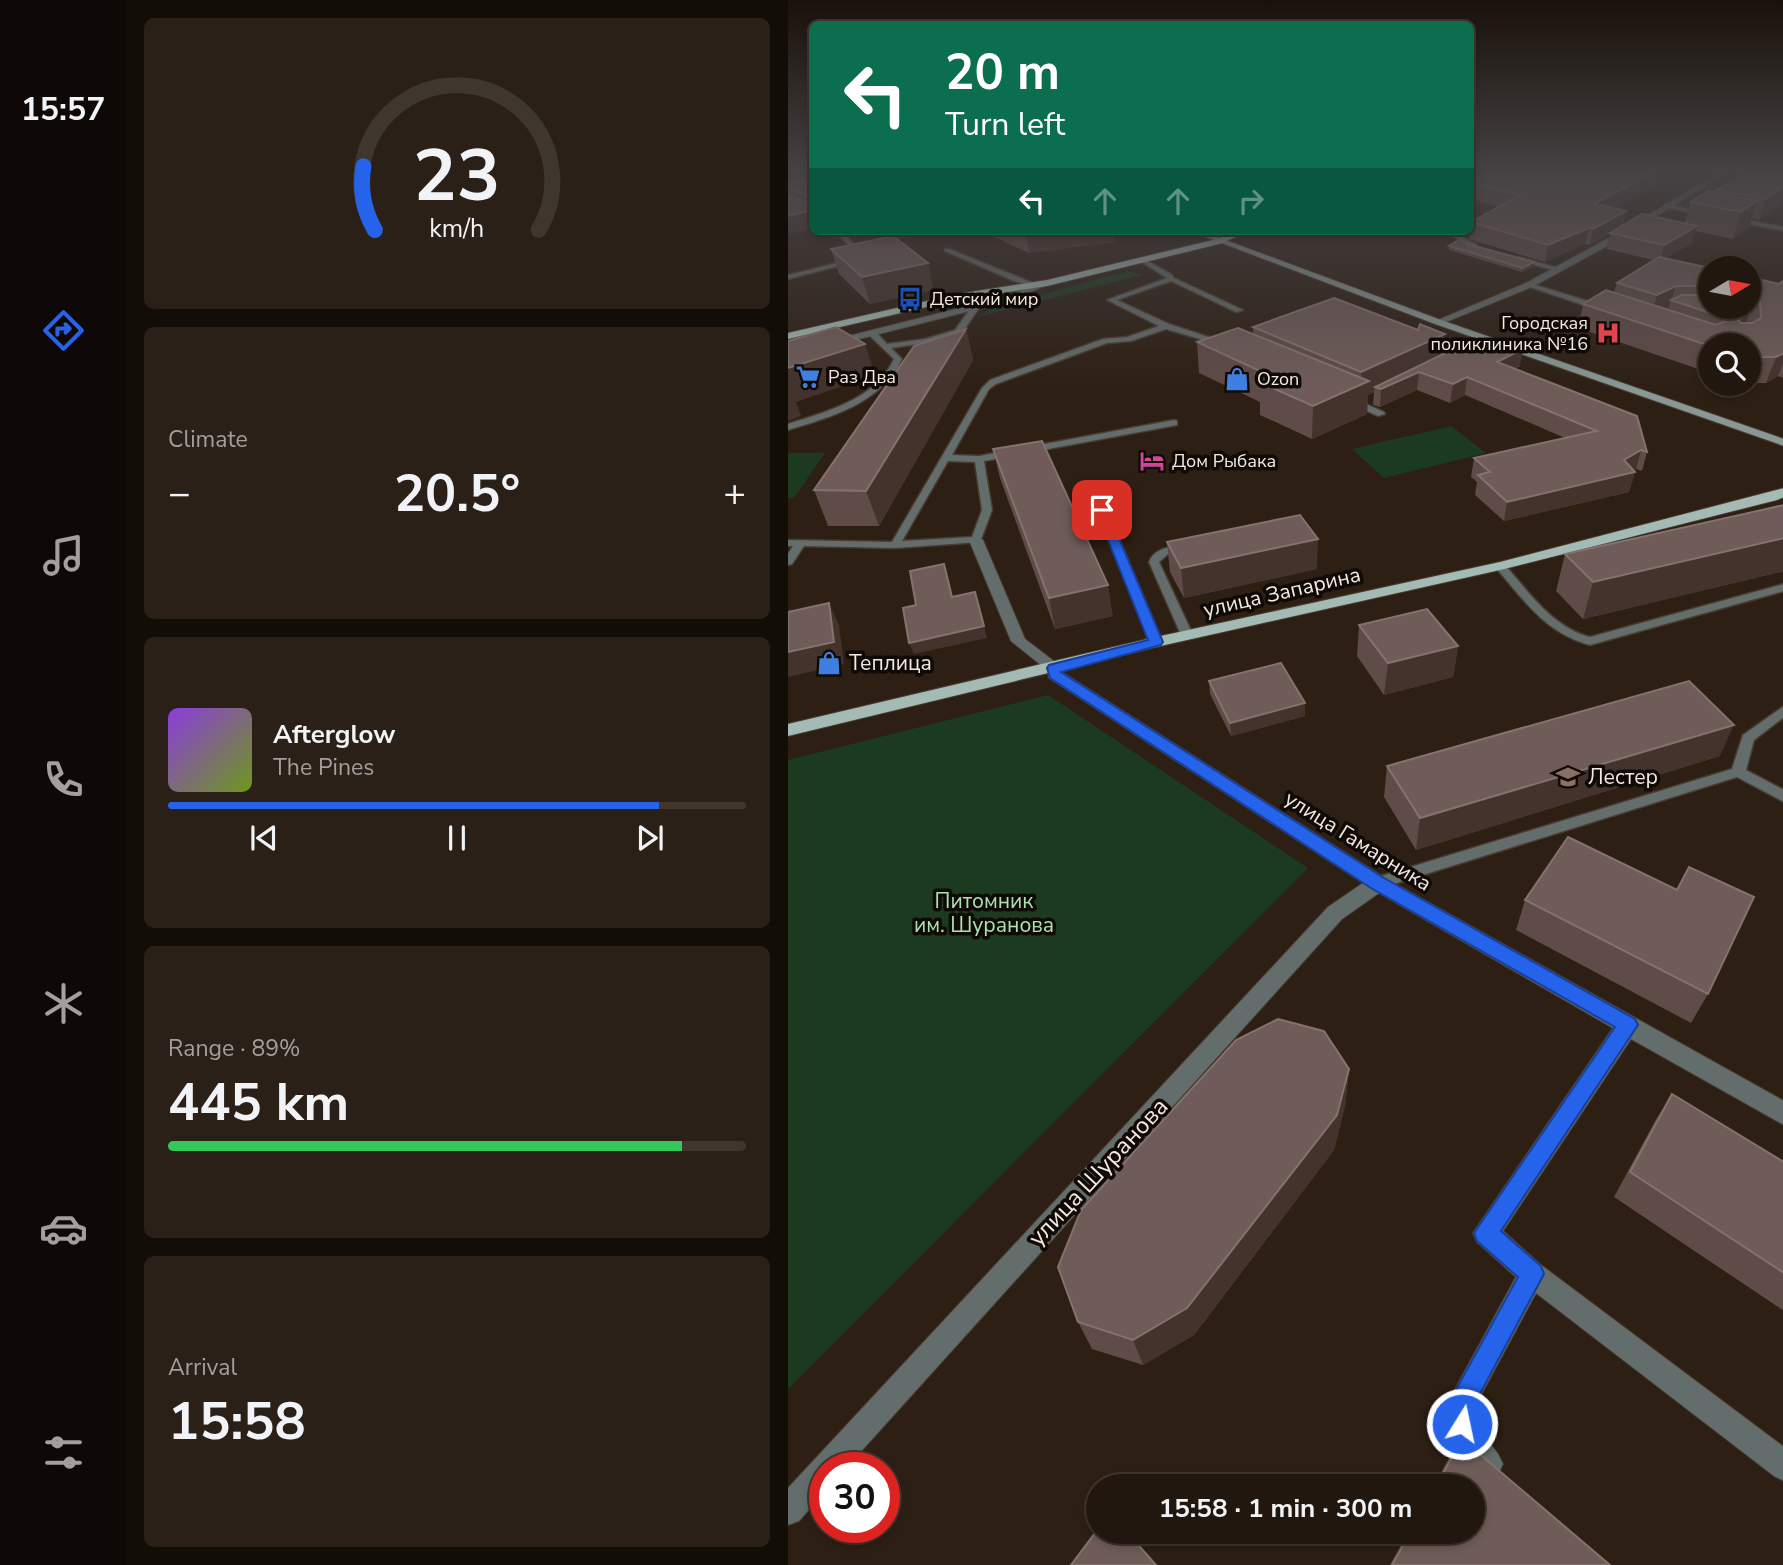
<!DOCTYPE html>
<meta charset="utf-8">
<style>
body{margin:0;font-family:"Nunito Sans",sans-serif;background:#2a2017;color:#f1f3f6;height:100vh;display:flex;flex-direction:column;font-size:26px;white-space:nowrap}
*{box-sizing:border-box;margin:0}
p{font-size:23px;color:#a29f9e}
.icon{flex:none;width:38px;height:38px;fill:none;stroke:currentColor;stroke-width:2;stroke-linecap:round;stroke-linejoin:round}
.map{position:relative;flex:1;overflow:hidden}
.drawer{display:flex;flex-direction:column;gap:18px;padding:18px;background:#130d08;width:662px}
.drawer>*{flex:none}
.hud{position:absolute;left:21px;top:21px;width:665px;height:214px;border-radius:10px;box-shadow:0 4px 10px #0003,0 0 0 2px #3f362e;background:#0b6e4f;color:#fff;overflow:hidden}
.needle{width:46px;rotate:80deg}
.fabs{position:absolute;left:910px;top:256px;display:grid;gap:14px}
.fabs a{display:grid;place-items:center;width:63px;height:63px;border-radius:50%;background:#22170e;box-shadow:0 4px 10px #0003,0 0 0 2px #3f362e;font-size:35px}
.speed{position:absolute;left:21px;top:1452px;display:flex;gap:14px;font-size:35px;font-weight:700;text-align:center}
.speed>*{display:grid;place-content:center;width:91px;height:91px;border-radius:50%;background:#22170e;box-shadow:0 4px 10px #0003,0 0 0 2px #3f362e;line-height:1}
.speed .limit{border:10px solid #d22;background:#fff;color:#111}
.pin{position:absolute;display:grid;place-items:center;width:60px;height:60px;color:#fff;margin:-30px;border-radius:14px;box-shadow:0 4px 10px #0006}
.me{position:absolute;width:77px;margin:-38px;rotate:10deg;stroke-linejoin:round;filter:drop-shadow(0 0 5px #0008)}
.turn{display:flex;align-items:center;gap:24px;height:147px;padding:0 21px;font-size:32px}
.turn .icon{width:91px;height:91px;stroke-width:2.5}
.turn b{display:block;font-size:49px;line-height:60px}
.lanes{display:flex;align-items:center;height:66px;padding:0 21px;background:#0003;justify-content:center;gap:35px;direction:ltr}
.lanes .off{opacity:.35}
.big{font-size:52px;font-weight:700;line-height:1.1}
.drawer .tile{flex:1;display:flex;flex-direction:column;justify-content:center;gap:10px;min-width:0;padding:0 24px;border-radius:10px;background:#2a2017}
.drawer .dial{align-items:center;gap:0}
.dial svg{height:182px;overflow:visible;fill:none;stroke:#3f362e;stroke-width:7;stroke-linecap:round;text-anchor:middle}
.dial text{fill:#f1f3f6;stroke:none}
.song{display:flex;align-items:center;gap:21px}
.cover{width:84px;height:84px;border-radius:10px;background:linear-gradient(135deg,hsl(270 70% 55%),hsl(80 70% 35%))}
.played{height:7px;border-radius:4px;background:linear-gradient(90deg,#2563eb 85%,#3f362e 85%)}
.keys{display:flex;justify-content:space-around;direction:ltr}
.heat{display:flex;justify-content:space-between;align-items:center;font-size:38px;direction:ltr}
.charge{height:10px;border-radius:5px;background:linear-gradient(90deg,#34c759 89%,#3f362e 0)}
.trip{position:absolute;left:298px;top:1474px;width:399px;height:70px;border-radius:35px;background:#22170e;box-shadow:0 4px 10px #0003,0 0 0 2px #3f362e;font-weight:700;line-height:70px;text-align:center}
main{display:flex;flex:1;min-height:0}
.tab-bar{display:flex;flex-direction:column;width:126px;justify-content:space-around;align-items:center;background:#0e0906;color:#a29f9e}
.tab-bar .icon{width:49px;height:49px}
.tab-bar .selected{color:#2563eb}
.tab-bar b{font-size:32px;color:#f1f3f6}
.map>svg:first-child{display:block}
.green{fill:#1c3a20}
.lines{fill:none;stroke-linecap:round;stroke-linejoin:round}
.service-casing{stroke:#493b30;stroke-width:3}
.minor-casing{stroke:#493b30;stroke-width:2}
.secondary-casing{stroke:#493b30;stroke-width:2}
.primary-casing{stroke:#493b30;stroke-width:2}
.service{fill:#636d6b;fill-rule:evenodd}
.minor{fill:#636d6b;fill-rule:evenodd}
.secondary{fill:#879895;fill-rule:evenodd}
.primary{fill:#a3bab5;fill-rule:evenodd}
.wall{fill:#5f4b48}
.shaded-wall{fill:#44322c}
.building{fill:#6f5c59;stroke:#84726e;stroke-width:2}
.route{fill:#2563eb;stroke:#184099;stroke-width:2}
.labels{text-anchor:middle;stroke-width:7;stroke-linejoin:round;paint-order:stroke}
.far-poi-label{font-size:18px;fill:#f3e9e1;stroke:#100a06;text-anchor:start}
.street-label{font-size:21px;fill:#f3e9e1;stroke:#100a06}
.poi-label{font-size:21px;fill:#f3e9e1;stroke:#100a06;text-anchor:start}
.park-label{font-size:21px;fill:#aae2b0;stroke:#100a06}
.near-street-label{font-size:24px;fill:#f3e9e1;stroke:#100a06}
</style>
<main>
<nav class="tab-bar">
<b>15:57</b>
<svg class="icon selected" aria-label="directions" viewBox="0 0 24 24"><path d="M12 3l9 9-9 9-9-9zM9 14v-3h6M13 9l2 2-2 2"/></svg>
<svg class="icon" aria-label="music" viewBox="0 0 24 24"><path d="M9 18V5l10-2v13"/><circle cx="6" cy="18" r="3"/><circle cx="16" cy="16" r="3"/></svg>
<svg class="icon" aria-label="phone" viewBox="0 0 24 24"><path d="M5 4h4l2 5-3 2q2 4 5 5l2-3 5 2v4C11 20 4 13 5 4z"/></svg>
<svg class="icon" aria-label="climate" viewBox="0 0 24 24"><path d="M12 3v18M4 7l16 10M4 17L20 7"/></svg>
<svg class="icon" aria-label="car" viewBox="0 0 24 24"><path d="M5 17H2v-5l4-1 3-4h7l3 4 3 1v5h-3M9 17h6M6 11h13"/><circle cx="7" cy="17" r="2"/><circle cx="17" cy="17" r="2"/></svg>
<svg class="icon" aria-label="filters" viewBox="0 0 24 24"><path d="M4 7h16M4 17h16"/><circle cx="9" cy="7" r="2"/><circle cx="15" cy="17" r="2"/></svg>
</nav>
<section class="drawer">
<div class="tile dial"><svg viewBox="0 0 100 80">
<path d="M14 69A42 42 0 1 1 86 69"/>
<path d="M14 69A42 42 0 0 1 9 41" stroke="#2563eb"/>
<text x="50" y="56" font-size="32" font-weight="700">23</text>
<text x="50" y="72" font-size="11">km/h</text>
</svg></div>
<div class="tile"><p>Climate</p>
<div class="heat"><a>−</a><b class="big">20.5°</b><a>+</a></div>
</div>
<div class="tile">
<div class="song"><i class="cover"></i><div><b>Afterglow</b><p>The Pines</p></div></div>
<div class="played"></div>
<div class="keys"><svg class="icon" aria-label="previous" viewBox="0 0 24 24"><path d="M18 5L8 12l10 7zM5 5v14"/></svg><svg class="icon" aria-label="pause" viewBox="0 0 24 24"><path d="M8 5v14M16 5v14"/></svg><svg class="icon" aria-label="next" viewBox="0 0 24 24"><path d="M6 5l10 7-10 7zM19 5v14"/></svg></div>
</div>
<div class="tile"><p>Range · 89%</p><b class="big">445 km</b><div class="charge"></div></div>
<div class="tile"><p>Arrival</p><b class="big">15:58</b></div>
</section>
<div class="map">
<svg width="996" height="1565" viewBox="0 0 996 1565">
<rect width="100%" height="100%" fill="#2d1f13"/>
<!-- green -->
<g class="green">
<polygon points="339,271 354,275 186,318 205,308"/>
<polygon points="663,426 698,453 596,478 564,449"/>
<polygon points="0,453 37,453 6,498 0,498"/>
<polygon points="260,695 520,868 0,1389 0,760"/>
</g>
<g class="lines">
<!-- service casing -->
<g class="service-casing">
<g id="service">
<polygon points="877,204 917,212 920,214 917,216 875,207"/>
<polygon points="943,217 996,227 996,231 941,220"/>
<polygon points="46,231 53,231 76,254 74,260 0,279 0,275 69,258 71,255"/>
<polygon points="673,231 681,231 673,236 689,245 689,247 685,247 666,237 666,235"/>
<polygon points="157,249 161,249 250,285 246,287 226,281 157,251"/>
<polygon points="730,257 771,268 772,269 769,271 728,260"/>
<path d="M354,258L383,274L386,278L455,310L448,312L383,281L329,300L381,324L439,343V347L378,329L343,341L319,343L208,384L201,389L164,455L191,456L386,420L389,421V425L196,461L204,510L192,542L107,548L16,546L4,564L0,565V554L5,546H0V540L104,542L194,388L202,380L315,339L339,337L371,326L319,300L379,278L352,261ZM160,461L187,462L194,510L184,537L114,541Z"/>
<polygon points="741,283 816,306 817,308 810,310 739,286"/>
<path d="M185,305L192,307L173,334L137,343L103,348L114,359C94,403 43,417 0,430V424C39,411 87,400 106,359L82,336V332H88L99,344L137,339L167,330Z"/>
<polygon points="564,398 596,412 597,414 590,416 561,403 560,401"/>
<polygon points="314,507 319,510 374,642 372,645 368,646 362,642 309,510"/>
<path d="M398,544L402,545V549L380,554L371,562L405,635L399,639L393,635L361,562C367,547 384,547 398,544Z"/>
<path d="M712,563L716,564C741,592 764,627 802,637L996,584V591L802,645C757,633 737,601 708,568V564Z"/>
<polygon points="996,706 996,717 966,740 958,770 996,790 996,802 949,777 590,889 585,887 582,883 585,879 590,877 944,769 955,735"/>
</g>
</g>
<!-- minor casing -->
<g class="minor-casing">
<g id="minor">
<polygon points="935,171 942,171 823,244 744,287 653,324 645,322 738,283 817,240"/>
<polygon points="256,281 263,283 222,301 0,357 0,351 216,297"/>
<polygon points="188,536 195,540 237,639 271,665 274,672 597,878 996,1101 996,1125 843,1039 715,1231 753,1265 996,1447 996,1481 986,1476 748,1293 687,1406 692,1430 710,1454 715,1464 710,1474 700,1479 690,1474 673,1454 663,1429 659,1404 728,1277 689,1242 685,1233 825,1028 591,893 554,919 58,1468 37,1468 37,1491 11,1521 0,1525 0,1488 540,907 575,883 261,678 259,670 223,641 181,540"/>
</g>
</g>
<!-- secondary casing -->
<g class="secondary-casing">
<polygon id="secondary" points="402,231 413,231 653,320 996,439 996,446 647,324"/>
</g>
<!-- primary casing -->
<g class="primary-casing">
<g id="primary">
<polygon points="448,231 459,231 435,243 259,286 169,300 0,339 0,333 169,294 259,280 429,239"/>
<polygon points="996,488 996,497 989,500 712,570 368,647 0,736 0,724 368,637 712,562"/>
</g>
</g>
<!-- service -->
<use href="#service" class="service"/>
<!-- minor -->
<use href="#minor" class="minor"/>
<!-- secondary -->
<use href="#secondary" class="secondary"/>
<!-- primary -->
<use href="#primary" class="primary"/>
</g>
<!-- wall -->
<g class="wall">
<polygon points="0,171 24,171 24,228 0,234"/>
<polygon points="682,171 894,171 825,208 838,211 835,225 897,223 902,202 928,193 929,190 996,171 996,202 971,220 964,218 961,227 945,239 907,231 904,243 878,258 922,268 922,306 961,306 961,277 991,284 996,280 996,378 990,376 978,383 961,383 961,345 922,345 922,373 790,328 795,304 826,292 829,283 865,260 818,249 822,234 802,245 797,244 757,262 681,239 683,222 712,207 682,199"/>
<polygon points="92,231 145,231 109,240 146,290 82,304 51,274 43,249 102,236"/>
<polygon points="193,231 325,231 326,242 241,253"/>
<polygon points="679,244 746,262 746,267 734,272 661,250 661,246"/>
<polygon points="465,327 732,366 727,369 859,452 854,471 848,469 845,470 847,472 841,492 716,521 687,495 689,482 683,477 686,458 777,438 677,395 662,403 629,390 592,407 585,405 586,392 580,395 579,414 524,439 472,415 472,402 411,373 409,342 465,334"/>
<polygon points="178,329 185,360 91,526 40,526 26,490"/>
<polygon points="205,449 325,616 267,629 212,478"/>
<polygon points="996,505 996,571 795,619 768,591 777,554"/>
<polygon points="379,542 529,569 396,598 382,572"/>
<polygon points="571,625 670,646 665,677 596,695 569,656"/>
<polygon points="421,681 517,716 443,736 422,694"/>
<polygon points="932,756 628,850 596,797 599,766"/>
<polygon points="737,900 920,994 903,1023 728,930"/>
<polygon points="561,1069 557,1106 546,1150 406,1335 355,1365 304,1349 290,1322"/>
<polygon points="884,1094 996,1162 996,1311 826,1197 867,1121"/>
<polygon points="674,1439 822,1565 602,1565 621,1531 684,1531 684,1486 646,1486 662,1456"/>
</g>
<!-- shaded-wall -->
<g class="shaded-wall">
<polygon points="16,171 21,171 24,181 0,188 0,174"/>
<polygon points="869,171 894,171 802,220 806,204"/>
<polygon points="996,186 996,202 971,220 978,199"/>
<polygon points="969,201 961,227 945,239 953,212"/>
<polygon points="24,210 24,228 0,234 0,216"/>
<polygon points="838,211 834,227 822,233 822,234 802,245 805,229"/>
<polygon points="909,226 904,243 872,262 876,245"/>
<polygon points="801,228 797,244 757,262 760,245"/>
<polygon points="107,231 145,231 109,240"/>
<polygon points="277,231 325,231 326,242 241,253 238,236"/>
<polygon points="746,262 746,267 734,272 735,268"/>
<polygon points="140,263 146,290 82,304 74,277"/>
<polygon points="888,286 880,310 863,319 869,295"/>
<polygon points="961,313 953,337 950,320"/>
<polygon points="178,329 185,360 91,526 78,491"/>
<polygon points="657,334 654,360 587,387 586,392 580,395 579,414 524,439 525,406 573,385 573,372"/>
<polygon points="77,344 87,375 8,402 13,416 0,421 0,368"/>
<polygon points="735,349 732,366 706,380 709,362"/>
<polygon points="996,353 996,361 990,376 978,383 988,357"/>
<polygon points="631,372 629,390 592,407 593,389"/>
<polygon points="679,377 677,395 662,403 665,384"/>
<polygon points="853,450 848,469 839,474 847,472 841,492 716,521 719,502 836,460"/>
<polygon points="996,538 996,571 795,619 805,582"/>
<polygon points="530,539 529,569 396,598 393,568"/>
<polygon points="320,585 325,616 267,629 261,598"/>
<polygon points="41,603 51,625 56,664 0,677 0,652"/>
<polygon points="196,626 199,638 126,654 121,643"/>
<polygon points="670,646 665,677 596,695 600,663"/>
<polygon points="517,703 517,716 443,736 442,723"/>
<polygon points="946,725 932,756 628,850 632,818"/>
<polygon points="561,1069 557,1106 546,1150 406,1335 355,1365 345,1340"/>
</g>
<!-- building -->
<g class="building">
<polygon points="0,171 16,171 0,174"/>
<polygon points="21,171 24,171 24,210 0,216 0,196 21,203 20,196 0,188 0,183 20,178"/>
<polygon points="682,171 869,171 806,204 838,211 805,229 801,228 760,245 683,222 733,195 682,183"/>
<polygon points="959,171 996,171 996,186 978,199 929,190"/>
<polygon points="920,191 969,201 953,212 902,202"/>
<polygon points="854,214 909,226 876,245 822,233"/>
<polygon points="227,231 277,231 238,236"/>
<polygon points="105,236 140,263 74,277 43,249"/>
<polygon points="672,239 679,244 746,262 735,268 661,246"/>
<polygon points="871,257 922,268 922,289 908,286 888,286 869,295 829,283"/>
<polygon points="961,277 991,284 996,280 996,353 988,357 961,357 961,345 922,346 795,304 818,290 928,325 938,321 937,318 883,300 894,295 908,295 922,299 922,306 949,306 961,310 961,313 950,320 953,323 964,323 973,318 972,302 961,299"/>
<polygon points="546,298 630,330 632,324 657,334 573,372 465,327"/>
<polygon points="48,327 77,344 0,368 0,341"/>
<polygon points="450,328 581,381 525,406 471,382 485,377 409,342"/>
<polygon points="178,329 78,491 26,490 126,346"/>
<polygon points="678,343 735,349 709,362 849,416 859,452 853,450 836,460 847,472 719,502 690,475 702,472 686,458 809,431 679,377 665,384 631,372 593,389 587,387"/>
<polygon points="254,441 320,585 261,598 205,449"/>
<polygon points="996,505 996,538 805,582 777,554"/>
<polygon points="512,515 530,539 393,568 379,542"/>
<polygon points="156,564 164,597 187,592 196,626 121,643 115,608 128,605 122,571"/>
<polygon points="41,603 46,642 0,652 0,612"/>
<polygon points="639,609 670,646 600,663 571,625"/>
<polygon points="493,663 517,703 442,723 421,681"/>
<polygon points="901,681 946,725 632,818 599,766"/>
<polygon points="780,837 889,890 901,867 966,897 920,994 737,900"/>
<polygon points="490,1019 536,1031 561,1069 549,1115 399,1308 345,1340 290,1322 270,1267 293,1210 448,1040"/>
<polygon points="884,1094 996,1162 996,1273 842,1172"/>
<polygon points="674,1439 822,1565 604,1565 623,1531 684,1531 684,1486 648,1486"/>
<polygon points="310,1529 310,1531 338,1531 368,1565 283,1565"/>
</g>
<!-- sky -->
<linearGradient id="sky" x2="0" y2="1"><stop stop-color="#19110a"/><stop offset="0.44" stop-color="#464244"/><stop offset="1" stop-color="#464244" stop-opacity="0"/></linearGradient>
<rect width="996" height="390" fill="url(#sky)"/>
<!-- route -->
<polygon class="route" points="314,506 319,510 375,642 373,645 273,672 596,878 847,1019 850,1025 713,1231 753,1266 756,1274 686,1405 687,1424 684,1433 674,1437 665,1433 661,1424 660,1404 730,1277 689,1241 686,1233 827,1027 583,888 262,678 259,668 261,665 360,640 308,510"/>
<!-- icons -->
<defs>
<g id="bus-bare" transform="scale(1.89)"><path d="M-5-6H5V4H4V6H2V4H-2V6H-4V4H-5ZM-3.5-4V0h7V-4ZM-3.5 1.2v1.5H-2V1.2ZM2 1.2v1.5H3.5V1.2Z" fill="#1a4fb4" stroke="#100a06" stroke-width="2.5" paint-order="stroke"/></g>
<g id="hospital-bare" transform="scale(1.89)"><path d="M-5-5h3v3.5h4V-5h3V5h-3V1.5h-4V5h-3Z" fill="#e0444e" stroke="#100a06" stroke-width="2.5" paint-order="stroke"/></g>
<g id="supermarket-bare" transform="scale(1.89)"><path d="M-6-5.5h2.5l.6 2H6L4.5 2H-2.5L-4.4-4H-6ZM-1.5 3.2a1.3 1.3 0 1 0 .1 0ZM3 3.2a1.3 1.3 0 1 0 .1 0Z" fill="#3f7fe0" stroke="#100a06" stroke-width="2.5" paint-order="stroke"/></g>
<g id="shop-bare" transform="scale(1.89)"><path d="M-5-2.5h2.3a2.7 3.5 0 0 1 5.4 0H5L5.5 6h-11ZM-1.5-2.5h3a1.5 2.3 0 0 0-3 0Z" fill="#3f7fe0" stroke="#100a06" stroke-width="2.5" paint-order="stroke"/></g>
<g id="hotel-bare" transform="scale(1.89)"><path d="M-6-4.5h1.5V1H6V5H4.5V3h-9V5H-6ZM-4 0a1.8 1.8 0 1 1 3.6 0ZM.5 0V-2.5h3Q6-2.5 6 0Z" fill="#d1479c" stroke="#100a06" stroke-width="2.5" paint-order="stroke"/></g>
<g id="school-bare" transform="scale(1.89)"><path d="M0-5L7-2L0 1L-7-2ZM-4 1L0 2.5L4 1V4Q0 6-4 4Z" fill="#8d6e63" stroke="#100a06" stroke-width="2.5" paint-order="stroke"/></g>
</defs>
<g fill-rule="evenodd">
<use href="#bus-bare" x="122" y="299"/>
<use href="#hospital-bare" x="820" y="333"/>
<use href="#supermarket-bare" x="20" y="377"/>
<use href="#shop-bare" x="449" y="379"/>
<use href="#hotel-bare" x="364" y="461"/>
<use href="#shop-bare" x="41" y="663"/>
<use href="#school-bare" x="780" y="777"/>
</g>
<g class="labels">
<!-- far-poi labels -->
<g class="far-poi-label">
<text x="142" y="305">Детский мир</text>
<text x="800" y="329" text-anchor="end">Городская<tspan x="800" dy="21">поликлиника №16</tspan></text>
<text x="40" y="383">Раз Два</text>
<text x="469" y="385">Ozon</text>
<text x="384" y="467">Дом Рыбака</text>
</g>
<!-- street labels -->
<g class="street-label">
<text transform="translate(494 592) rotate(-13)" y="7">улица Запарина</text>
<text transform="translate(570 841) rotate(32)" y="7">улица Гамарника</text>
</g>
<!-- poi labels -->
<g class="poi-label">
<text x="61" y="670">Теплица</text>
<text x="800" y="784">Лестер</text>
</g>
<!-- park labels -->
<g class="park-label">
<text x="196" y="908">Питомник<tspan x="196" dy="24">им. Шуранова</tspan></text>
</g>
<!-- near-street labels -->
<g class="near-street-label">
<text transform="translate(310 1172) rotate(-47)" y="8">улица Шуранова</text>
</g>
</g>
</svg>
<div class="fabs">
<a><svg class="needle" viewBox="-14 -14 28 28"><path d="M0-13l5 13h-10z" fill="#e53935"/><path d="M0 13l5-13h-10z" fill="#a29f9e"/></svg></a>
<a><svg class="icon" aria-label="search" viewBox="0 0 24 24"><circle cx="10" cy="10" r="6"/><path d="M15 15l6 6"/></svg></a>
</div>
<div class="speed"><div class="limit">30</div></div>
<div class="pin" style="left:314px;top:510px;background:#d93025"><svg class="icon" aria-label="arrive" viewBox="0 0 24 24"><path d="M6 21V4h12l-3 4 3 4H6"/></svg></div>
<svg class="me" style="left:674px;top:1424px" viewBox="-20 -20 40 40"><circle r="17" fill="#2563eb" stroke="#fff" stroke-width="3"/><path d="M0-11L8 9 0 5-8 9z" fill="#fff"/></svg>
<div class="trip">15:58 · 1 min · 300 m</div>
<div class="hud">
<div class="turn"><svg class="icon" aria-label="left" viewBox="0 0 24 24"><path d="M17 20v-9H6M10 6l-5 5 5 5"/></svg><div><b>20 m</b>Turn left</div></div>
<div class="lanes"><svg class="icon" aria-label="left" viewBox="0 0 24 24"><path d="M17 20v-9H6M10 6l-5 5 5 5"/></svg><svg class="icon off" aria-label="ahead" viewBox="0 0 24 24"><path d="M12 20V5M6 11l6-6 6 6"/></svg><svg class="icon off" aria-label="ahead" viewBox="0 0 24 24"><path d="M12 20V5M6 11l6-6 6 6"/></svg><svg class="icon off" aria-label="right" viewBox="0 0 24 24"><path d="M7 20v-9h11M14 6l5 5-5 5"/></svg></div>
</div>
</div>
</main>
